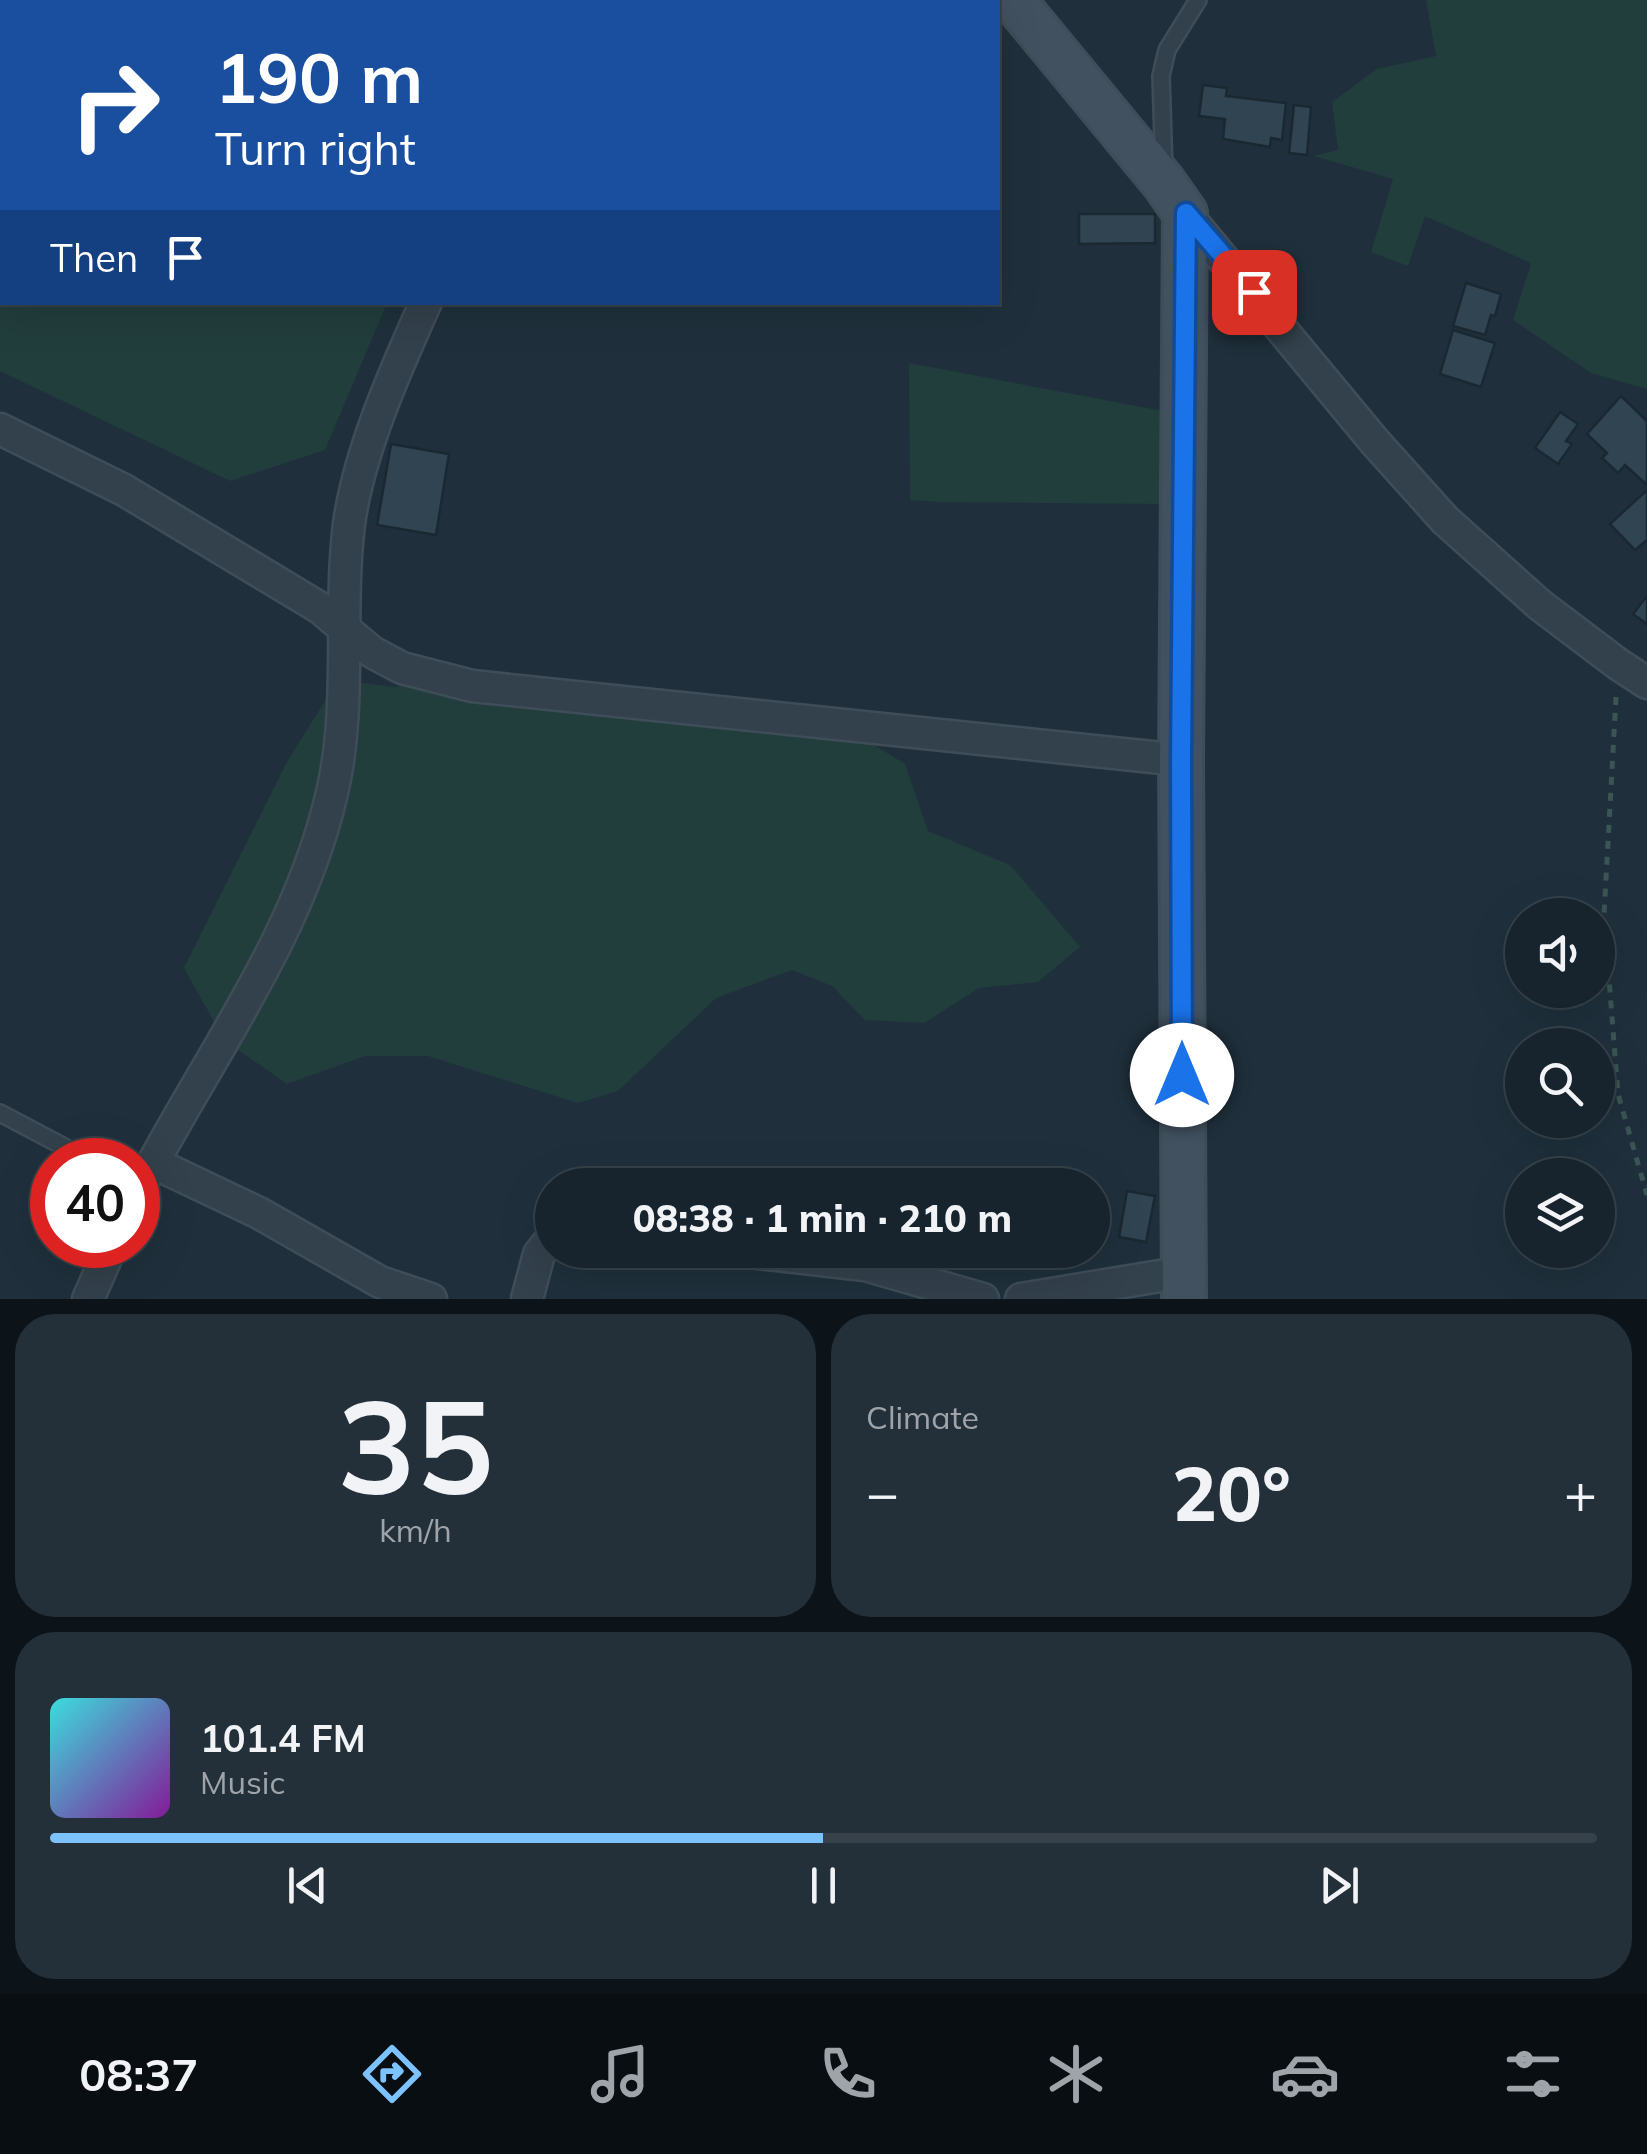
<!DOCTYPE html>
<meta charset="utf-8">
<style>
body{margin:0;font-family:Mulish,sans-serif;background:#243039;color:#f1f3f6;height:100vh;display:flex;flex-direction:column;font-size:38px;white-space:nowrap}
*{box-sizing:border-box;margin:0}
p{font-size:32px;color:#9ea4aa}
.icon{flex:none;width:55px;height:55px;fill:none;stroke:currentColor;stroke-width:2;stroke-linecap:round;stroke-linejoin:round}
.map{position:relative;height:1299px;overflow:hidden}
.sheet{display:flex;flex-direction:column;gap:15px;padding:15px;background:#0d1419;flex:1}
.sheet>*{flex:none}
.hud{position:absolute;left:0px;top:0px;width:1000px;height:305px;box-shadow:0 10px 40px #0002,0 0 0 2px #364149;background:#1a4fa0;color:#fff;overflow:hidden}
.controls{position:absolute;left:1505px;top:898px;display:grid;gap:20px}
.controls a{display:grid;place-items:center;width:110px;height:110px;border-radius:50%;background:#17242d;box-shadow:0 10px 40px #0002,0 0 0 2px #364149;font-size:50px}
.speed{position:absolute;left:30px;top:1138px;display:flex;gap:20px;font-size:50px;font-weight:700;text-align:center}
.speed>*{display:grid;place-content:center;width:130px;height:130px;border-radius:50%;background:#17242d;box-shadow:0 10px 40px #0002,0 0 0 2px #364149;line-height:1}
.speed .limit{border:15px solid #d22;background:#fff;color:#111}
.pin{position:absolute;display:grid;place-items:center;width:85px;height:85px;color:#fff;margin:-42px;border-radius:20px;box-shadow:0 5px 15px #0006}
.me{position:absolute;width:110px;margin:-55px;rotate:0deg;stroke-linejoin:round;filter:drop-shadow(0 0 8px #0008)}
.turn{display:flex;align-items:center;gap:35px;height:210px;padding:0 50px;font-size:45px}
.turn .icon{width:130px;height:130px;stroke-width:2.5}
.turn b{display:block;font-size:70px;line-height:85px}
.then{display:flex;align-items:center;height:95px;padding:0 50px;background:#0003;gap:20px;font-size:38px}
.big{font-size:75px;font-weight:800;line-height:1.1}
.sheet .card{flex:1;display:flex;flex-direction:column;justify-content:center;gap:15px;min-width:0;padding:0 35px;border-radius:40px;background:#243039}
.sheet .dial{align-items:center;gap:0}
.dial b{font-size:130px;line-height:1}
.song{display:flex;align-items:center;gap:30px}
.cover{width:120px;height:120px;border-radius:15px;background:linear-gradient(135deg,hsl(180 70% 55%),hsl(290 70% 35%))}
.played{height:10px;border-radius:5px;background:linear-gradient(90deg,#7cc2ff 50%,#364149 50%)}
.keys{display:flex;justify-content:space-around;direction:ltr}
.heat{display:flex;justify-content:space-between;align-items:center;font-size:55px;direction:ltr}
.sheet .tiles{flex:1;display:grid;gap:15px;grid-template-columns:1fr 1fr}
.card:last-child{grid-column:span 2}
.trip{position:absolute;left:535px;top:1168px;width:575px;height:100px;border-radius:50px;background:#17242d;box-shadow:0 10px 40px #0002,0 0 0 2px #364149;font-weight:800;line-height:100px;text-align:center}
.menu{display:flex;height:160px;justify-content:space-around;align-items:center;background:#090e12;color:#9ea4aa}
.menu .icon{width:70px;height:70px}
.menu .selected{color:#7cc2ff}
.menu b{font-size:45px;color:#f1f3f6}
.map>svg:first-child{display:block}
.green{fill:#213d3c}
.building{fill:#314452;stroke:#1a2832;stroke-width:2.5}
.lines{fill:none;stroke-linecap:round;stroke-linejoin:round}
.lane-casing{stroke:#3f4d58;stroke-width:20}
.street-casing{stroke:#3f4d58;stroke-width:35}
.secondary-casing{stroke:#3f4d58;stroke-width:48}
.path{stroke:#3a5553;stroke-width:5;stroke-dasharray:8 8;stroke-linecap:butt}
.lane{stroke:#33414c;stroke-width:15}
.street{stroke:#33414c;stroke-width:30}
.secondary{stroke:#41515f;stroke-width:42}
.route-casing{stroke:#114b97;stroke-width:25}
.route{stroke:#1a73e8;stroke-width:18}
</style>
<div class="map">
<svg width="1647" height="1299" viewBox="0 0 1647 1299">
<rect width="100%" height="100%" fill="#1f303c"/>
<!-- green -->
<g class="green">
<polygon points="0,0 244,0 250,2 2,2 2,302 387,303 325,450 230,481 0,371"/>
<polygon points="1426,0 1647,0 1647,389 1591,373 1513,320 1531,263 1425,216 1408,266 1371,252 1393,179 1314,156 1338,150 1332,102 1377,69 1436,56"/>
<polygon points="909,363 1163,411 1161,504 938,502 910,500"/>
<polygon points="442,664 760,727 871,743 905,764 928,831 1010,865 1080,947 1038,982 979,988 924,1023 865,1020 832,986 792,970 716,998 618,1091 578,1103 428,1056 365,1056 287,1084 225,1041 184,968 288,760 338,680 395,687"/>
</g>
<!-- building -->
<g class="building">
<polygon points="1203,85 1227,88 1226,96 1286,103 1282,140 1271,138 1270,147 1223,139 1225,119 1199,116"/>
<polygon points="1294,105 1311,107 1307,155 1289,153"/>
<polygon points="1079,214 1155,214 1155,243 1079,244"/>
<polygon points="1466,283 1501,294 1495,316 1491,315 1485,335 1453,326"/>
<polygon points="1453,330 1495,343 1481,387 1440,374"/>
<polygon points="1621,396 1647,421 1647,485 1625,465 1618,473 1602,458 1607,453 1587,434"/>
<polygon points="1560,412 1578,424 1566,441 1572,444 1558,464 1535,448"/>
<polygon points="391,444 449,454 436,535 377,525"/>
<polygon points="1647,490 1647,540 1635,550 1610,524"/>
<polygon points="1647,596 1647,624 1633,614"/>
<polygon points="1127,1191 1155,1196 1146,1242 1119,1237"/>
</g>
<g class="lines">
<!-- lane casing -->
<g class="lane-casing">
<g id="lane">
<polyline points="270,0 275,2"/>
<polyline points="403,0 409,2"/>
<polyline points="357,2 358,0"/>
<polyline points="570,2 571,0"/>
<polyline points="1164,169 1161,76 1167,50 1198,0"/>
<polyline points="0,1113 89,1160"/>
</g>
</g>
<!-- street casing -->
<g class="street-casing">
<g id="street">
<polyline points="622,2 623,0"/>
<polyline points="1185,213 1375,442 1445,520 1540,605 1618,664 1647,683"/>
<polyline points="0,429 124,490 320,608 372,652 402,668 472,686 1181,760"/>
<polyline points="154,1163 259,1213 380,1282 431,1299"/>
<path d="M138,1191C205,1061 297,941 331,797C353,708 338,614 349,524C359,451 396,369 426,302"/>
<polyline points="732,1250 865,1265 983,1299"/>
<polyline points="88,1299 112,1245"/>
<polyline points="527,1299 539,1254 552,1238"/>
<polyline points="1021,1299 1184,1272"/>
</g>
</g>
<!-- secondary casing -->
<g class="secondary-casing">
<polyline id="secondary" points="1013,0 1164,183 1185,213 1181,760 1184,1299"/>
</g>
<!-- path -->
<polyline class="path" points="1616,697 1604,915 1618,1094 1647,1195"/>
<!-- lane -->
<use href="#lane" class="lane"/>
<!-- street -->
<use href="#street" class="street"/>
<!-- secondary -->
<use href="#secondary" class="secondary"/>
</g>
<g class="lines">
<!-- route casing -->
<g class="route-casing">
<polyline id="route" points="1182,1075 1181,760 1186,213 1254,292"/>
</g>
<!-- route -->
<use href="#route" class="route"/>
</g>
</svg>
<div class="controls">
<a><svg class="icon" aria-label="sound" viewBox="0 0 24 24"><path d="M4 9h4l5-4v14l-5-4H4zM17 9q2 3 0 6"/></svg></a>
<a><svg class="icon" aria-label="search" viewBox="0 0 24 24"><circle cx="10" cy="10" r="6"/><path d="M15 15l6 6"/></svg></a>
<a><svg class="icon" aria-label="layers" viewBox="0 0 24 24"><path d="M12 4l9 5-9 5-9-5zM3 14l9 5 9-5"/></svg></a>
</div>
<div class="speed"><div class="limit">40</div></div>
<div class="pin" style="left:1254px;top:292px;background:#d93025"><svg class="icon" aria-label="arrive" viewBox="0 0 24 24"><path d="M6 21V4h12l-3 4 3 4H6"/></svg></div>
<svg class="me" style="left:1182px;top:1075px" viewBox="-20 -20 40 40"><circle r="19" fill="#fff"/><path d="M0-13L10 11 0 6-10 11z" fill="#1a73e8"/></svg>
<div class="trip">08:38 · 1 min · 210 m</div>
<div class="hud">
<div class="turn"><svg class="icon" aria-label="right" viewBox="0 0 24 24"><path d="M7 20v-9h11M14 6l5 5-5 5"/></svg><div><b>190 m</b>Turn right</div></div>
<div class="then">Then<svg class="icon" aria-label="arrive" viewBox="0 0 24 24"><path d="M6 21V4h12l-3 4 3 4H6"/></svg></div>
</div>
</div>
<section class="sheet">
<div class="tiles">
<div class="card dial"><b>35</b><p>km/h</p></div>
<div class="card"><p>Climate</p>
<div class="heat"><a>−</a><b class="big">20°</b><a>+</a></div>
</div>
<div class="card">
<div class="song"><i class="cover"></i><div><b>101.4 FM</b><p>Music</p></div></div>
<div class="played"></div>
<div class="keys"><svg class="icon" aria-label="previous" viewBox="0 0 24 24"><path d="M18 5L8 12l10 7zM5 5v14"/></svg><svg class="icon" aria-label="pause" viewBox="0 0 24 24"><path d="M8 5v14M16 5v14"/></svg><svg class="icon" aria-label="next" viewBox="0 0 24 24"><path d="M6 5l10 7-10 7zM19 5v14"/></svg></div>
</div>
</div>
</section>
<nav class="menu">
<b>08:37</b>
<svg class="icon selected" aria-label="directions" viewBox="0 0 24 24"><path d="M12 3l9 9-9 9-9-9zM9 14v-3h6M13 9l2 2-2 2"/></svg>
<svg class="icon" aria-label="music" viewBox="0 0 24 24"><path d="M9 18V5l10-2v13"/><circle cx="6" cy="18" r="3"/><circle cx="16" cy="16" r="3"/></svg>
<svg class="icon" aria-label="phone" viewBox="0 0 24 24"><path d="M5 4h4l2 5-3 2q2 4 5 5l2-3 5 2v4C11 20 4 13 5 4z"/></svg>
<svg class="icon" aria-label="climate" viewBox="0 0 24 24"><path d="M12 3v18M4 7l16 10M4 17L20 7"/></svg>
<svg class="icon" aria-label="car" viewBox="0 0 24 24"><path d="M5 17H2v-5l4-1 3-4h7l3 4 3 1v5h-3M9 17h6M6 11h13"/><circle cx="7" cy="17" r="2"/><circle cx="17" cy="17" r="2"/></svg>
<svg class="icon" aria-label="filters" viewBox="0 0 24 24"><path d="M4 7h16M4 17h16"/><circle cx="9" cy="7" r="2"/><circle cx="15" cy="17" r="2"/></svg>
</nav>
